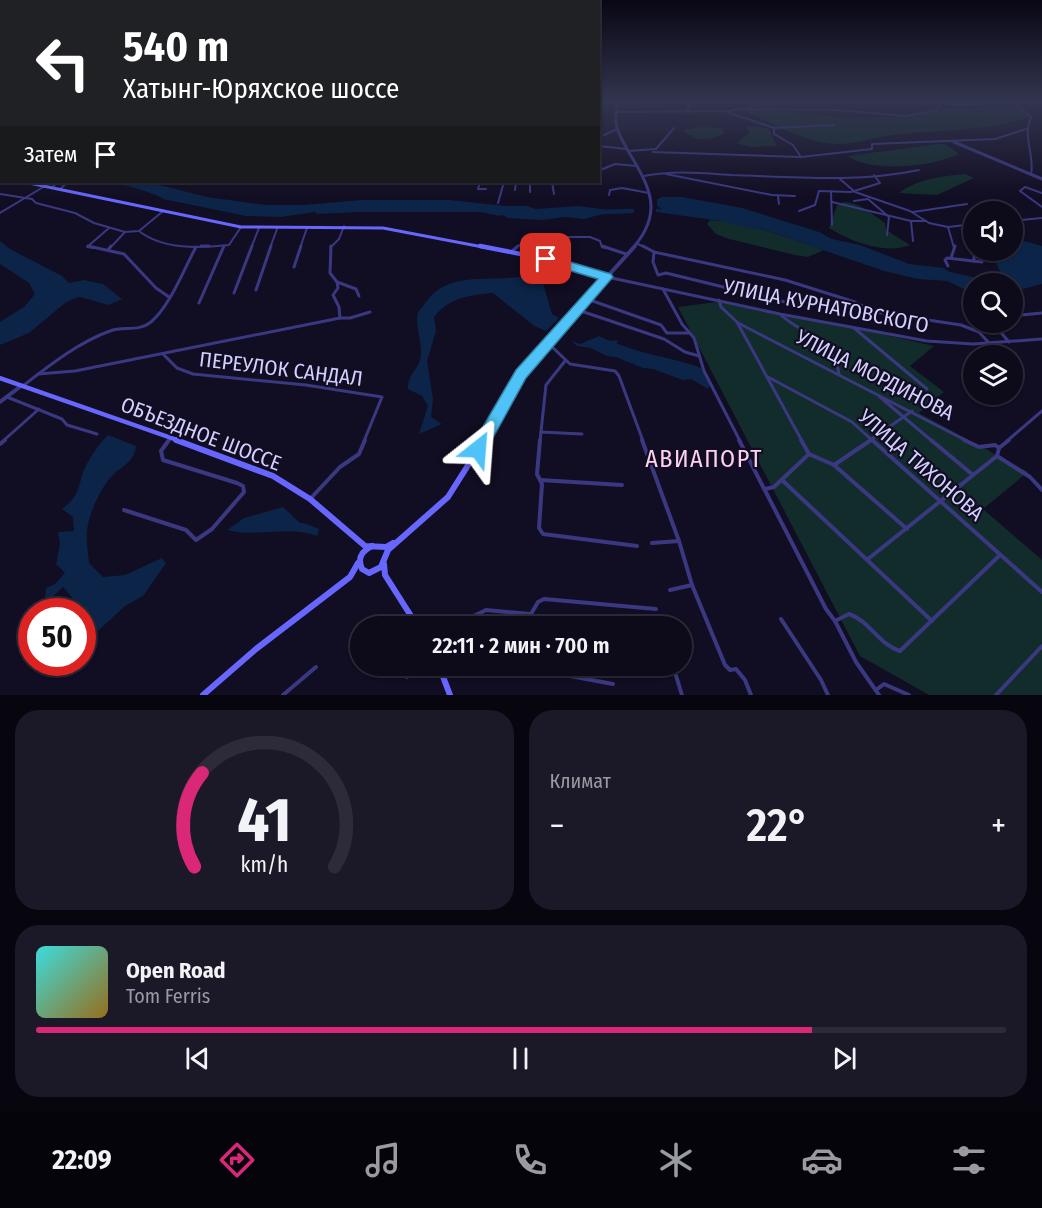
<!DOCTYPE html>
<html lang="ru">
<meta charset="utf-8">
<style>
body{margin:0;font-family:"Fira Sans Condensed",sans-serif;background:#1b1827;color:#f1f3f6;height:100vh;display:flex;flex-direction:column;font-size:22px;white-space:nowrap}
*{box-sizing:border-box;margin:0}
p{font-size:20px;color:#9a9aa2}
.icon{flex:none;width:33px;height:33px;fill:none;stroke:currentColor;stroke-width:2;stroke-linecap:round;stroke-linejoin:round}
.map{position:relative;height:695px;overflow:hidden}
.panel{display:flex;flex-direction:column;gap:15px;padding:15px;background:#07060e;flex:1}
.panel>*{flex:none}
.hud{position:absolute;left:0px;top:0px;width:600px;height:183px;box-shadow:0 2px 4px #0004,0 0 0 2px #2d2b39;background:#202124;color:#fff;overflow:hidden}
.controls{position:absolute;left:963px;top:201px;display:grid;gap:12px}
.controls a{display:grid;place-items:center;width:60px;height:60px;border-radius:50%;background:#0d0a1a;box-shadow:0 2px 4px #0004,0 0 0 2px #2d2b39;font-size:30px}
.speed{position:absolute;left:18px;top:598px;display:flex;gap:12px;font-size:30px;font-weight:700;text-align:center}
.speed>*{display:grid;place-content:center;width:78px;height:78px;border-radius:50%;background:#0d0a1a;box-shadow:0 2px 4px #0004,0 0 0 2px #2d2b39;line-height:1}
.speed .limit{border:9px solid #d22;background:#fff;color:#111}
.pin{position:absolute;display:grid;place-items:center;width:51px;height:51px;color:#fff;margin:-26px;border-radius:12px;box-shadow:0 3px 9px #0006}
.me{position:absolute;width:66px;margin:-33px;rotate:28deg;stroke-linejoin:round;filter:drop-shadow(0 0 4px #0008)}
.turn{display:flex;align-items:center;gap:21px;height:126px;padding:0 24px;font-size:27px}
.turn .icon{width:78px;height:78px;stroke-width:2.5}
.turn b{display:block;font-size:42px;line-height:51px}
.then{display:flex;align-items:center;height:57px;padding:0 24px;background:#0003;gap:12px;font-size:22px}
.big{font-size:45px;font-weight:600;line-height:1.1}
.panel .widget{flex:1;display:flex;flex-direction:column;justify-content:center;gap:9px;min-width:0;padding:0 21px;border-radius:24px;background:#1b1827}
.panel .dial{align-items:center;gap:0}
.dial svg{height:156px;overflow:visible;fill:none;stroke:#2d2b39;stroke-width:7;stroke-linecap:round;text-anchor:middle}
.dial text{fill:#f1f3f6;stroke:none}
.song{display:flex;align-items:center;gap:18px}
.cover{width:72px;height:72px;border-radius:9px;background:linear-gradient(135deg,hsl(180 70% 55%),hsl(40 70% 35%))}
.played{height:6px;border-radius:3px;background:linear-gradient(90deg,#db2777 80%,#2d2b39 80%)}
.keys{display:flex;justify-content:space-around;direction:ltr}
.heat{display:flex;justify-content:space-between;align-items:center;font-size:33px;direction:ltr}
.panel .tiles{flex:1;display:grid;gap:15px;grid-template-columns:1fr 1fr}
.widget:last-child{grid-column:span 2}
.trip{position:absolute;left:350px;top:616px;width:342px;height:60px;border-radius:30px;background:#0d0a1a;box-shadow:0 2px 4px #0004,0 0 0 2px #2d2b39;font-weight:600;line-height:60px;text-align:center}
.menu{display:flex;height:96px;justify-content:space-around;align-items:center;background:#05040a;color:#9a9aa2}
.menu .icon{width:42px;height:42px}
.menu .current{color:#db2777}
.menu b{font-size:27px;color:#f1f3f6}
.map>svg:first-child{display:block}
.green{fill:#112c2b}
.water{fill:#0c2447}
.lines{fill:none;stroke-linecap:round;stroke-linejoin:round}
.river{stroke:#0c2447;stroke-width:4.5}
.minor-far2{stroke:#3a3881;stroke-width:2}
.minor-far1{stroke:#3a3881;stroke-width:3}
.minor{stroke:#3a3881;stroke-width:4}
.tertiary-far1{stroke:#3a3881;stroke-width:3}
.tertiary{stroke:#3a3881;stroke-width:4}
.secondary-far2{stroke:#6766ff;stroke-width:3}
.secondary-far1{stroke:#6766ff;stroke-width:4.5}
.secondary{stroke:#6766ff;stroke-width:6}
.route{fill:#4fc3f7;stroke:#337fa1;stroke-width:1.5}
.labels{text-anchor:middle;stroke-width:4.5;stroke-linejoin:round;paint-order:stroke}
.street-label{font-size:21px;fill:#d3cfff;stroke:#110d22}
.quarter-label{font-size:24px;letter-spacing:1.5px;fill:#ffd1ef;stroke:#110d22}
</style>
<div class="map">
<svg width="1042" height="695" viewBox="0 0 1042 695">
<rect width="100%" height="100%" fill="#110d22"/>
<!-- green -->
<g class="green">
<path d="M1007,107L1023,110L1029,117C985,132 939,129 893,135C870,138 849,147 826,143C799,138 774,124 749,113L747,110L780,111L845,118L894,117L949,108Z"/>
<polygon points="747,126 768,128 777,146 751,147 739,144 738,142 749,133"/>
<path d="M701,127L723,128V134C707,141 696,142 683,130Z"/>
<path d="M939,144H945L959,154C931,167 874,173 847,156Z"/>
<path d="M965,174L974,178L937,195L899,193C916,179 944,176 965,174Z"/>
<path d="M843,202C860,202 872,214 885,223L886,230L910,245C886,255 849,241 829,228L837,205Z"/>
<polygon points="710,220 743,223 824,250 808,257 795,255 729,239 716,234 707,224"/>
<polygon points="716,302 856,328 934,346 910,366 944,392 919,413 1028,472 983,509 1042,560 1042,695 929,695 860,656 678,307"/>
</g>
<!-- water -->
<g class="water">
<path d="M116,182H156L159,185L207,197L266,205H303L361,200H450L505,206H527L536,209L579,206L608,210L607,213L584,219L565,217L542,220L507,218L503,215L499,216L481,212H359L317,214L315,212L281,217L246,216L163,199C159,194 126,186 116,182Z"/>
<polygon points="662,197 683,197 742,208 819,232 832,239 860,245 909,264 944,268 950,272 978,278 999,275 1001,273 996,263 999,260 1000,251 1012,250 1013,238 1042,246 1042,284 1023,289 1013,289 1012,284 974,284 973,292 970,292 947,281 918,279 884,271 759,228 753,229 721,221 656,212 656,209 662,209 657,206 657,199"/>
<polygon points="0,241 10,249 62,276 69,283 84,280 103,284 122,299 109,305 80,297 75,298 65,303 29,333 0,345 0,322 24,307 35,294 29,283 0,264"/>
<path d="M525,276L543,283L552,314L559,318L546,331L534,326L493,293C470,295 450,297 434,317L436,331L427,361L433,399L431,417L442,424L419,434L428,406L422,396L408,389C408,374 416,372 420,360C424,345 414,326 418,313C419,310 424,305 426,302C449,269 492,283 525,276Z"/>
<path d="M599,336L610,341L619,340L616,343C643,355 673,357 701,368L710,385L708,389L691,379L683,380L653,369L643,368L616,357L607,356L591,348L577,346L571,341L580,344Z"/>
<path d="M108,435L136,446C135,463 119,467 110,478C100,490 89,514 87,530C86,540 88,552 89,563L103,577L125,575L162,558L166,563L143,596L125,606L99,630L83,636L82,612H56L76,602L63,587L48,601L45,600L46,588L55,584L65,573L56,564L60,544L58,532L74,531L73,517L62,509C75,499 77,494 81,479C84,465 98,445 108,435Z"/>
<path d="M283,507L300,523H304L319,529L317,536C289,525 257,538 227,530L244,518Z"/>
</g>
<g class="lines">
<!-- river -->
<polyline class="river" points="602,212 632,211"/>
<!-- minor-far2 -->
<g class="minor-far2">
<polyline points="930,101 956,105 1042,102"/>
<path d="M1013,101L1031,117C1022,138 1035,154 1031,175"/>
<polyline points="741,109 835,110 906,116 937,110 940,104"/>
<polyline points="687,110 692,101"/>
<polyline points="616,112 729,111 783,101"/>
<polyline points="727,112 774,128 774,134 793,145 801,157"/>
<polyline points="774,128 834,125"/>
<polyline points="604,135 617,129"/>
<polyline points="598,146 627,149"/>
<polyline points="628,151 656,149 674,128"/>
<polyline points="653,152 801,157 872,149 872,144 995,139 1026,129"/>
<polyline points="598,171 615,164 637,166"/>
<polyline points="666,174 772,195 795,196"/>
<path d="M644,176C672,170 702,173 731,175C794,177 857,183 919,170"/>
<polyline points="840,179 855,192 910,211 929,223 948,227 974,224"/>
<polyline points="480,182 478,189 486,189"/>
<polyline points="530,182 530,192"/>
<polyline points="552,182 554,194"/>
<polyline points="52,187 59,182"/>
<polyline points="60,189 68,182"/>
<polyline points="515,190 516,182"/>
<polyline points="819,191 851,192 880,183 874,175"/>
<polyline points="831,191 832,225"/>
<polyline points="1042,193 1025,187 1020,191 1042,207"/>
<polyline points="0,194 32,199 36,203 75,213 94,223 125,232 139,231 162,212"/>
<polyline points="609,195 610,190 622,188 649,193"/>
<polyline points="778,196 779,204"/>
<polyline points="868,199 889,217 887,235"/>
<polyline points="854,201 868,199"/>
<polyline points="832,202 911,221 926,221"/>
<polyline points="498,203 504,182"/>
<polyline points="799,211 815,205 819,191"/>
<polyline points="913,212 967,204"/>
<polyline points="0,213 45,186"/>
<polyline points="911,221 913,241"/>
<polyline points="1012,221 1042,218"/>
<polyline points="972,225 974,238"/>
<polyline points="948,227 954,248"/>
<path d="M139,231C163,250 200,248 229,245L241,227"/>
<polyline points="636,243 646,248"/>
<polyline points="94,248 87,247 109,228"/>
<polyline points="110,248 125,232"/>
<polyline points="251,248 259,228"/>
<polyline points="270,248 277,229"/>
<polyline points="300,248 307,228"/>
<polyline points="330,248 339,239 344,226"/>
<polyline points="516,248 526,240 555,241"/>
<polyline points="551,248 560,237 590,237 600,241 602,247 605,248"/>
</g>
<!-- minor-far1 -->
<g class="minor-far1">
<polyline points="88,246 124,254 156,288 169,297"/>
<polyline points="201,246 209,246"/>
<polyline points="331,246 330,273 337,282 338,288 333,295 339,307 340,318 350,318 370,312"/>
<polyline points="602,246 626,254"/>
<polyline points="643,246 654,252 785,280 855,302 875,312 961,325 979,332 989,343"/>
<polyline points="108,250 111,246"/>
<polyline points="974,250 974,261"/>
<polyline points="511,252 518,246"/>
<polyline points="654,252 653,262 658,275 666,273 785,302"/>
<polyline points="951,258 955,246"/>
<polyline points="546,259 552,246"/>
<polyline points="948,266 945,260 947,258 982,262"/>
<polyline points="294,267 301,246"/>
<polyline points="607,277 780,314 927,341 973,344 1042,339"/>
<polyline points="337,282 356,289 359,296"/>
<polyline points="663,289 682,324 694,338 704,371 740,441"/>
<polyline points="256,290 271,246"/>
<polyline points="234,293 252,246"/>
<polyline points="587,299 661,325 667,333 690,333"/>
<polyline points="719,300 721,307 737,322 802,441"/>
<polyline points="199,303 224,246"/>
<polyline points="578,310 664,339 685,352 699,356"/>
<path d="M781,315C805,337 834,336 839,374"/>
<polyline points="1012,316 1042,313"/>
<polyline points="992,322 1009,342"/>
<polyline points="738,323 967,441"/>
<polyline points="854,328 927,389"/>
<polyline points="548,343 570,364 615,371 619,376 643,441"/>
<polyline points="163,354 177,368 193,374 306,385 382,397 364,441"/>
<polyline points="38,374 75,371 340,318"/>
<polyline points="768,377 852,422 873,441"/>
<path d="M24,385C50,365 79,342 110,331C123,326 139,332 151,322C170,306 184,269 196,247"/>
<polyline points="7,397 62,419 67,425 97,434"/>
<polyline points="880,397 932,441"/>
<polyline points="541,432 582,434"/>
<polyline points="3,441 39,409"/>
<polyline points="168,441 170,438"/>
<polyline points="540,441 546,385 565,361"/>
<polyline points="869,441 912,411"/>
<polyline points="1007,441 1042,411"/>
</g>
<!-- minor -->
<g class="minor">
<polyline points="540,440 537,474 542,484 539,528 543,534 637,546"/>
<polyline points="642,440 679,541 692,585 725,665 730,670 736,669 745,680 751,695"/>
<polyline points="739,440 826,609 835,621 856,662 879,695"/>
<polyline points="801,440 809,454 834,465 907,529"/>
<polyline points="872,440 1042,592"/>
<polyline points="931,440 973,475"/>
<polyline points="964,440 979,447 995,445 999,448"/>
<polyline points="0,444 5,440"/>
<polyline points="997,456 1030,477 1042,490"/>
<polyline points="834,465 871,440"/>
<polyline points="540,480 622,485"/>
<polyline points="782,480 932,621"/>
<polyline points="765,489 774,487 809,454"/>
<polyline points="311,498 340,467 359,454 365,440"/>
<polyline points="124,510 186,530 196,540 212,529 244,492 243,486 237,483 163,460 161,451 169,440"/>
<polyline points="652,543 679,541"/>
<polyline points="868,559 997,456 999,448 1009,440"/>
<polyline points="670,590 692,585"/>
<polyline points="531,614 538,602 544,599 656,609"/>
<polyline points="781,619 821,680 828,695"/>
<path d="M835,621L849,614C870,621 878,644 900,651L1000,555"/>
<polyline points="451,627 486,610 531,614 532,627"/>
<polyline points="534,666 538,670 613,684"/>
<polyline points="673,666 682,695"/>
<polyline points="407,677 420,666"/>
<polyline points="876,690 884,684 909,695"/>
<polyline points="283,695 316,667"/>
<polyline points="996,695 1042,646"/>
</g>
<!-- tertiary-far1 -->
<g class="tertiary-far1">
<path d="M618,101C617,109 615,117 616,124C618,135 625,145 630,154C651,189 663,213 633,248"/>
<polyline points="954,142 1042,179"/>
</g>
<!-- tertiary -->
<g class="tertiary">
<polyline points="607,277 635,246"/>
<polyline points="0,402 21,386"/>
</g>
<!-- secondary-far2 -->
<polyline class="secondary-far2" points="24,182 241,227 383,228 488,248"/>
<!-- secondary-far1 -->
<g class="secondary-far1">
<polyline points="480,246 546,259 607,277 521,374 483,441"/>
<polyline points="0,378 180,441"/>
</g>
<!-- secondary -->
<g class="secondary">
<polyline points="176,440 273,476 310,499 365,546 386,547 393,543"/>
<path d="M372,546C362,551 357,558 362,569L369,573L381,567L388,550L448,497L484,440"/>
<polyline points="384,564 385,575 418,627"/>
<polyline points="439,666 450,695"/>
<polyline points="203,695 256,649 350,577 358,563"/>
</g>
</g>
<!-- sky -->
<linearGradient id="sky" x2="0" y2="1"><stop stop-color="#090713"/><stop offset="0.51" stop-color="#32354f"/><stop offset="1" stop-color="#32354f" stop-opacity="0"/></linearGradient>
<rect width="1042" height="198" fill="url(#sky)"/>
<!-- route -->
<polygon class="route" points="546,255 611,274 613,277 526,378 484,454 478,456 473,454 470,449 516,370 598,279 541,262 541,256"/>
<g class="labels">
<!-- street labels -->
<g class="street-label">
<text transform="translate(826 306) rotate(11)" y="7">УЛИЦА КУРНАТОВСКОГО</text>
<text transform="translate(281 369) rotate(7)" y="7">ПЕРЕУЛОК САНДАЛ</text>
<text transform="translate(875 375) rotate(27)" y="7">УЛИЦА МОРДИНОВА</text>
<text transform="translate(201 434) rotate(21)" y="7">ОБЪЕЗДНОЕ ШОССЕ</text>
<text transform="translate(921 465) rotate(41)" y="7">УЛИЦА ТИХОНОВА</text>
</g>
<!-- quarter labels -->
<g class="quarter-label">
<text x="704" y="467">АВИАПОРТ</text>
</g>
</g>
</svg>
<div class="controls">
<a><svg class="icon" aria-label="sound" viewBox="0 0 24 24"><path d="M4 9h4l5-4v14l-5-4H4zM17 9q2 3 0 6"/></svg></a>
<a><svg class="icon" aria-label="search" viewBox="0 0 24 24"><circle cx="10" cy="10" r="6"/><path d="M15 15l6 6"/></svg></a>
<a><svg class="icon" aria-label="layers" viewBox="0 0 24 24"><path d="M12 4l9 5-9 5-9-5zM3 14l9 5 9-5"/></svg></a>
</div>
<div class="speed"><div class="limit">50</div></div>
<div class="pin" style="left:546px;top:259px;background:#d93025"><svg class="icon" aria-label="arrive" viewBox="0 0 24 24"><path d="M6 21V4h12l-3 4 3 4H6"/></svg></div>
<svg class="me" style="left:478px;top:449px" viewBox="-20 -20 40 40"><path d="M0-17L14 15 0 8-14 15z" fill="#4fc3f7" stroke="#fff" stroke-width="4"/></svg>
<div class="trip">22:11 · 2 мин · 700 m</div>
<div class="hud">
<div class="turn"><svg class="icon" aria-label="left" viewBox="0 0 24 24"><path d="M17 20v-9H6M10 6l-5 5 5 5"/></svg><div><b>540 m</b>Хатынг-Юряхское шоссе</div></div>
<div class="then">Затем<svg class="icon" aria-label="arrive" viewBox="0 0 24 24"><path d="M6 21V4h12l-3 4 3 4H6"/></svg></div>
</div>
</div>
<section class="panel">
<div class="tiles">
<div class="widget dial"><svg viewBox="0 0 100 80">
<path d="M14 69A42 42 0 1 1 86 69"/>
<path d="M14 69A42 42 0 0 1 18 21" stroke="#db2777"/>
<text x="50" y="56" font-size="32" font-weight="700">41</text>
<text x="50" y="72" font-size="11">km/h</text>
</svg></div>
<div class="widget"><p>Климат</p>
<div class="heat"><a>−</a><b class="big">22°</b><a>+</a></div>
</div>
<div class="widget">
<div class="song"><i class="cover"></i><div><b>Open Road</b><p>Tom Ferris</p></div></div>
<div class="played"></div>
<div class="keys"><svg class="icon" aria-label="previous" viewBox="0 0 24 24"><path d="M18 5L8 12l10 7zM5 5v14"/></svg><svg class="icon" aria-label="pause" viewBox="0 0 24 24"><path d="M8 5v14M16 5v14"/></svg><svg class="icon" aria-label="next" viewBox="0 0 24 24"><path d="M6 5l10 7-10 7zM19 5v14"/></svg></div>
</div>
</div>
</section>
<nav class="menu">
<b>22:09</b>
<svg class="icon current" aria-label="directions" viewBox="0 0 24 24"><path d="M12 3l9 9-9 9-9-9zM9 14v-3h6M13 9l2 2-2 2"/></svg>
<svg class="icon" aria-label="music" viewBox="0 0 24 24"><path d="M9 18V5l10-2v13"/><circle cx="6" cy="18" r="3"/><circle cx="16" cy="16" r="3"/></svg>
<svg class="icon" aria-label="phone" viewBox="0 0 24 24"><path d="M5 4h4l2 5-3 2q2 4 5 5l2-3 5 2v4C11 20 4 13 5 4z"/></svg>
<svg class="icon" aria-label="climate" viewBox="0 0 24 24"><path d="M12 3v18M4 7l16 10M4 17L20 7"/></svg>
<svg class="icon" aria-label="car" viewBox="0 0 24 24"><path d="M5 17H2v-5l4-1 3-4h7l3 4 3 1v5h-3M9 17h6M6 11h13"/><circle cx="7" cy="17" r="2"/><circle cx="17" cy="17" r="2"/></svg>
<svg class="icon" aria-label="filters" viewBox="0 0 24 24"><path d="M4 7h16M4 17h16"/><circle cx="9" cy="7" r="2"/><circle cx="15" cy="17" r="2"/></svg>
</nav>
